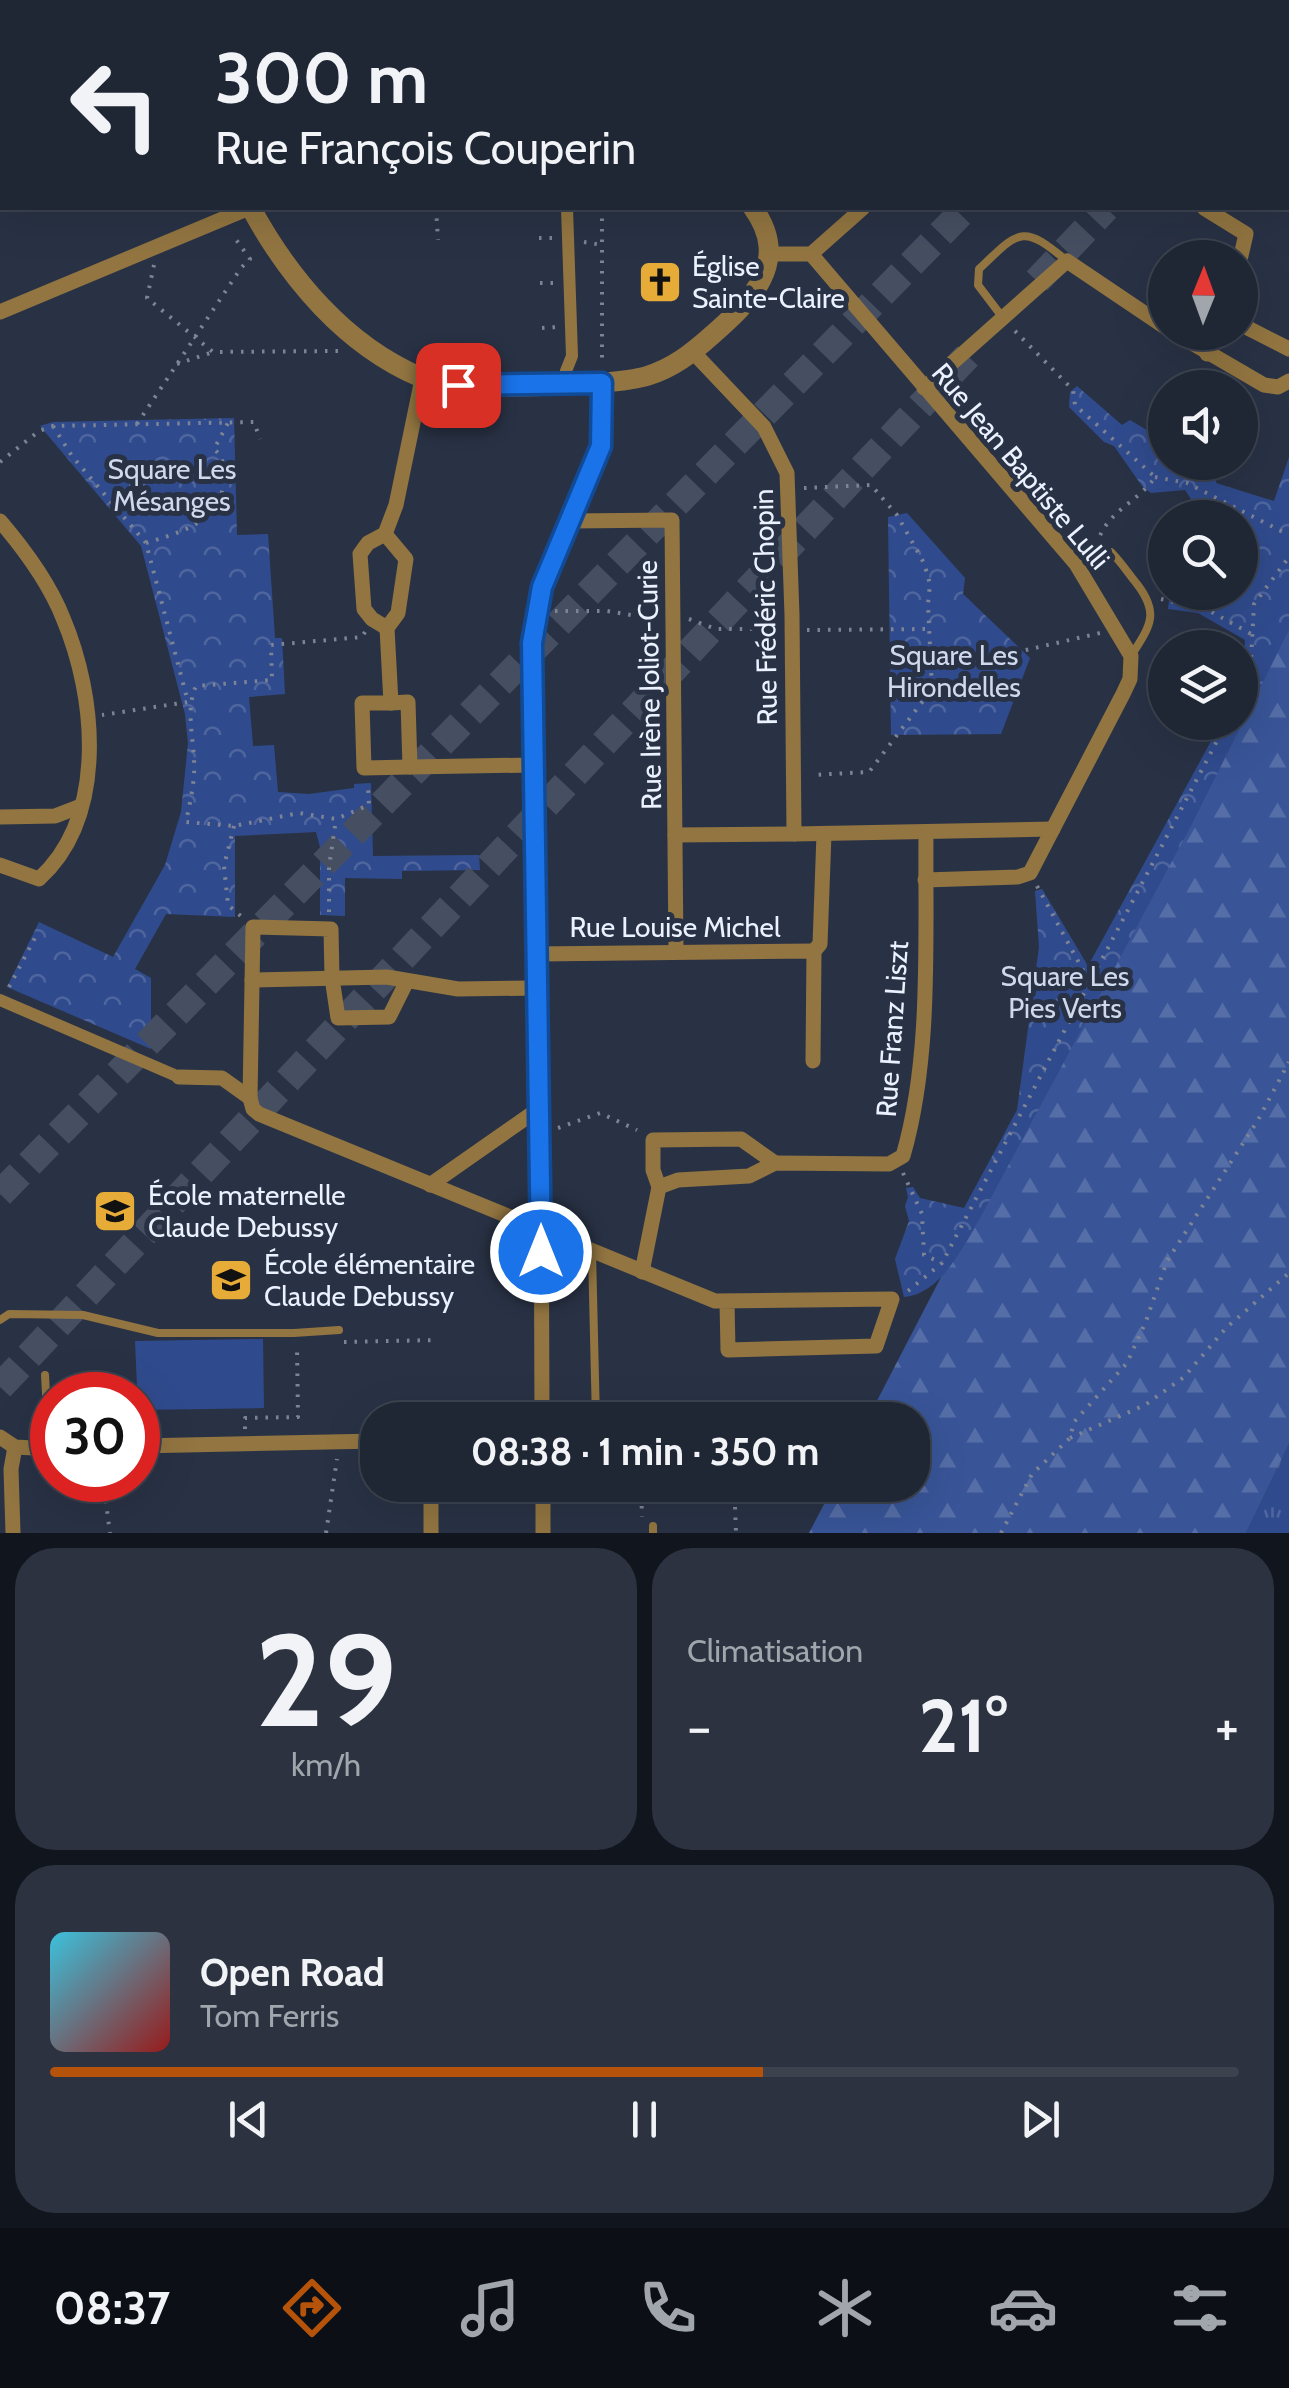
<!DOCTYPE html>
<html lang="fr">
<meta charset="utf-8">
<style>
body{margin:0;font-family:Cabin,sans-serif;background:#2c3240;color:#f1f3f6;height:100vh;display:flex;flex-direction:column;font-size:38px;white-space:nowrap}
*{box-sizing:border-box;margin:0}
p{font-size:32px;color:#a1a5ac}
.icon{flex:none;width:55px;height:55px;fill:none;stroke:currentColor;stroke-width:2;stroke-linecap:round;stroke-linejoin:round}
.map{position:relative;height:1533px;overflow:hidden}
.drawer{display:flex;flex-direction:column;gap:15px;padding:15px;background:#11151d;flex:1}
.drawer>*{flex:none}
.hud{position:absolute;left:0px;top:0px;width:1290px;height:210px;box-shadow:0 10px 40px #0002,0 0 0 2px #3c434f;background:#1f2634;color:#f1f3f6;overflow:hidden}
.needle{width:65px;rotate:1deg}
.tools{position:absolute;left:1148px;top:240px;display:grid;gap:20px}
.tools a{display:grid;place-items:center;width:110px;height:110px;border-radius:50%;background:#1f2634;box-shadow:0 10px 40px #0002,0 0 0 2px #3c434f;font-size:50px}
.speed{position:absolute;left:30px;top:1372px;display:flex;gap:20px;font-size:50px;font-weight:700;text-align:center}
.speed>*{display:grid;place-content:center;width:130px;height:130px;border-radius:50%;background:#1f2634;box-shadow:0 10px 40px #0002,0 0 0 2px #3c434f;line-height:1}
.speed .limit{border:15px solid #d22;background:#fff;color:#111}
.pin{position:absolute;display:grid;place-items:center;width:85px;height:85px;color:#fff;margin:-42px;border-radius:20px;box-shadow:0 5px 15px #0006}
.me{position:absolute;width:110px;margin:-55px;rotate:0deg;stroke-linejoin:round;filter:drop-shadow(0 0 8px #0008)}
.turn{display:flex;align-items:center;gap:35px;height:210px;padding:0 50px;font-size:45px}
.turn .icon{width:130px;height:130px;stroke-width:2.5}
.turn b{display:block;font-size:70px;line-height:85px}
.big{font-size:75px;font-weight:800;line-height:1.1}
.drawer .card{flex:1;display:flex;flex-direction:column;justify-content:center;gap:15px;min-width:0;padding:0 35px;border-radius:40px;background:#2c3240}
.drawer .dial{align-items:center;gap:0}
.dial b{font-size:130px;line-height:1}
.song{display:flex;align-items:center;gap:30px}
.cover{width:120px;height:120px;border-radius:15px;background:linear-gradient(135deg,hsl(190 70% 55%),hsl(0 70% 35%))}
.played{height:10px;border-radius:5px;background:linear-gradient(90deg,#b45309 60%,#3c434f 60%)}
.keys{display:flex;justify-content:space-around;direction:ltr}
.heat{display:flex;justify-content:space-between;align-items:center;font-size:55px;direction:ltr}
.drawer .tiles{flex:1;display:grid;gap:15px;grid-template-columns:1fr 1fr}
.card:last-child{grid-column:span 2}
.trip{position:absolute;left:360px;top:1402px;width:570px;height:100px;border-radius:40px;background:#1f2634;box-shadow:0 10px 40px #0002,0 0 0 2px #3c434f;font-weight:800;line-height:100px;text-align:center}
.tab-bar{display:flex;height:160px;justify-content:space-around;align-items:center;background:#0c0f15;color:#a1a5ac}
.tab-bar .icon{width:70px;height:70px}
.tab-bar .selected{color:#b45309}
.tab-bar b{font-size:45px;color:#f1f3f6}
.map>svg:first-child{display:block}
.grass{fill:url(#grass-tufts)}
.forest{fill:url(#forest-firs)}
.park{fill:url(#park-crowns)}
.pitch{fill:#304b8d}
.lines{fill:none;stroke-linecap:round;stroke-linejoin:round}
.trunk-tunnel{stroke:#464f61;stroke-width:28;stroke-dasharray:28 14;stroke-linecap:butt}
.path{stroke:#7d8495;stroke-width:4;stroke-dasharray:2.5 8;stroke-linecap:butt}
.service{stroke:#927541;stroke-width:8}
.pedestrian{stroke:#927541;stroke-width:12}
.minor{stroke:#927541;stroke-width:15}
.tertiary{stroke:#927541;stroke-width:20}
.route-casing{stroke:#114b97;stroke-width:25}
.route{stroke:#1a73e8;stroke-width:18}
.labels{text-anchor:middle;stroke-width:10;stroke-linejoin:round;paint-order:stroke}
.poi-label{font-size:28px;fill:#ebf1fe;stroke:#293245;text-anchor:start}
.street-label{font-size:28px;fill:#ebf1fe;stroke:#293245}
.park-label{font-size:28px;fill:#cfd9ed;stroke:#293245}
</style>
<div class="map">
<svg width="1289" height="1533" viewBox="0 0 1289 1533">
<defs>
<pattern id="grass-tufts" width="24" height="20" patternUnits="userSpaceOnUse" patternTransform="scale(2.5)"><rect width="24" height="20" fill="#304b8d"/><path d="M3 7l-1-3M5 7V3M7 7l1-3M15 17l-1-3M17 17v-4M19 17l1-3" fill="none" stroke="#4e659e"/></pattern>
<pattern id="forest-firs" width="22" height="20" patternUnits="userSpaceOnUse" patternTransform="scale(2.5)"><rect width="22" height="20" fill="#395598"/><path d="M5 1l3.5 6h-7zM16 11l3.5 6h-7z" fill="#566ea7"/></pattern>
<pattern id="park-crowns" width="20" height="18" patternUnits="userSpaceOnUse" patternTransform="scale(2.5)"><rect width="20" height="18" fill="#304b8d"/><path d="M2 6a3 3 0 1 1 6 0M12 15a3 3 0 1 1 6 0" fill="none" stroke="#4e659e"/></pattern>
</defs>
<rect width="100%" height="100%" fill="#293245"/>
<!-- grass -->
<polygon class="grass" points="1289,1444 1289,1533 1246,1533"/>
<!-- forest -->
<polygon class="forest" points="1289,608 1289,1444 1246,1533 809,1533 834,1485 912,1485 912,1420 867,1420 1023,1119 1240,722"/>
<!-- park -->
<g class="park">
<path d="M1077,386L1122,425L1130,420L1165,441V462L1199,463L1217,474L1216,483L1274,501L1289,457V630L1192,824L979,1220C962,1248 941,1294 904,1297L895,1259L909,1221L905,1206L908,1197L906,1188L913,1187L920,1198L964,1208L1017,1110L1039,947L1035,891L1042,889L1088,966L1221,723L1240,722L1245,640L1198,613L1168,609L1170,593L1240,592V518L1203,517L1185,490L1151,493L1142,486L1114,446L1104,442L1069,407L1070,392Z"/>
<polygon points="234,418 237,535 268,534 275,638 282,638 285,694 249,697 253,746 274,745 278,792 309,794 354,788 354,784 371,783 373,856 479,855 480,870 402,871 402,879 345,878 345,916 320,915 320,847 316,832 235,836 235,917 166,914 135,969 151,978 151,1049 7,987 39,922 113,957 165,865 181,812 188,743 185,714 141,546 40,426 53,422"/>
<polygon points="907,513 965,578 963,594 1030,658 1001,734 891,735 888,517"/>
</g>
<!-- pitch -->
<polygon class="pitch" points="263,1339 264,1408 138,1410 135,1341"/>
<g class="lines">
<!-- trunk-tunnel -->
<g class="trunk-tunnel">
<polyline points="1168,2 1170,0"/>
<polyline points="1288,14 1289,12"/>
<polyline points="1037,281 1106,208"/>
<polyline points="0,1194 966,208"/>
<polyline points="0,1387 974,349"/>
</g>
<!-- path -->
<g class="path">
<polyline points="464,0 465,2"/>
<polyline points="1196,0 1199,2"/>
<polyline points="436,208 438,240"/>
<polyline points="602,208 602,363"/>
<polyline points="539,238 554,238"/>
<polyline points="584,242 602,245"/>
<polyline points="154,265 147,298 213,352 340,351"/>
<polyline points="540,283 553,283"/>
<polyline points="542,328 557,327"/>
<path d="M1015,331L1073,390L1075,405L1155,477C1139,501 1110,510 1099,538"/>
<polyline points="177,364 210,353"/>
<polyline points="137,424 241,268 250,259 232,234"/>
<polyline points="53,426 72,456 146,543 188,702 102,715"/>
<polyline points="0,462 39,431 53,426 254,422 260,439"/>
<polyline points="1155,477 1187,483 1289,535"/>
<polyline points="804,488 871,485 897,515 924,563 930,584 928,604 932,689 869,772 812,775"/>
<path d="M146,543C182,532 223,521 224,477C224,466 223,457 214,449L228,423"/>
<polyline points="1161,599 1208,610 1253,635"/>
<polyline points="555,611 607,611 655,619"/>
<polyline points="689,619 716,629 778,629"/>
<polyline points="807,630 928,629"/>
<path d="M365,632L362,637L271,645L272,680L196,686C184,712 196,745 194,774C193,790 189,807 186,822L234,826L299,813L336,819L369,805L368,786"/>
<polyline points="932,661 1013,653 1100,633"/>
<polyline points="1240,697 1250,678 1254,604 1289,557"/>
<polyline points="234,826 224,866 228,905 242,917"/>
<polyline points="1037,886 1090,983"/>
<polyline points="329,912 329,867 336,819"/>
<polyline points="9,987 37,934"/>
<polyline points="558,1128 600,1113 637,1130"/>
<polyline points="903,1173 922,1214 924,1255 942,1263"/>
<polyline points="908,1291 942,1263 1227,722"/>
<polyline points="344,1342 437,1340"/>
<polyline points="245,1429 245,1418 298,1417 297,1346"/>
<polyline points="1070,1438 1145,1405 1184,1377 1226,1328 1289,1273"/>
<polyline points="103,1480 110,1533"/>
<polyline points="641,1485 642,1517"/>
<polyline points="735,1507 736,1533"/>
<polyline points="326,1533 337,1459"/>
<polyline points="1001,1533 1032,1474 1070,1438 1074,1422 1127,1363 1146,1321 1167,1261 1258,1120 1289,1062"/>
</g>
<!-- service -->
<g class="service">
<path d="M1003,318L978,285L979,269C1019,231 1022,223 1067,261"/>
<path d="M1077,564L1094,552H1111C1121,562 1128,573 1137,584C1160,614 1150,626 1131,656"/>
<polyline points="592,1252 596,1420"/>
<polyline points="0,1320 9,1314 83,1315 158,1333 294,1333 339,1330"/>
<polyline points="45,1375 49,1449"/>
<polyline points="653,1526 653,1533"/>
</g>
<!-- pedestrian -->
<g class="pedestrian">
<polyline points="541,0 541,2"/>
<polyline points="566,371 572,356 567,208"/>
<polyline points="0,1000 179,1077"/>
</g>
<!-- minor -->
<g class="minor">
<polyline points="1074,0 1077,2"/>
<polyline points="1028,2 1029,0"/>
<polyline points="1288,30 1289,29"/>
<polyline points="1204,208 1246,234 1240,260"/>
<polyline points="768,254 811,254 863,208"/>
<polyline points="811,254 1076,564 1131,656 1130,679 1123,694 1030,873 1018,877 925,880"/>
<polyline points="0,312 249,208"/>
<polyline points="1240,324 1289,349"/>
<polyline points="1173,332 1264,385 1278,387 1289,381"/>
<polyline points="693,352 764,427 787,473 792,615 794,834 1053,829"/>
<polyline points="1207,354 1219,332"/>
<polyline points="924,388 1067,261 1165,327"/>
<path d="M0,521C24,549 49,583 63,618C96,696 108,816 39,879L0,865"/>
<polyline points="569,521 672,520 676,952"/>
<polyline points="385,534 406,559 398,613 387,628 391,703 408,702 410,767 533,765"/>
<polyline points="387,628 372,619 364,609 360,554 368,543 385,534 396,505 422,379"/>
<polyline points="391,703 362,703 364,768 410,767"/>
<polyline points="0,817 55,816 81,806"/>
<polyline points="675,835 794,834"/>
<polyline points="814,951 820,944 824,834"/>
<polyline points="537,954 814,951 813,1061"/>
<polyline points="252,980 387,977 458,989 538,988"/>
<polyline points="179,1077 222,1078 250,1098 253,1109 259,1114 715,1301 892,1299 876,1346 728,1350 727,1302"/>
<polyline points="250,1098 253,927 331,929 332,978 338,1018 389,1017 407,981"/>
<polyline points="430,1185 540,1108"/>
<path d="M659,1187L678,1180L749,1176L775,1163L889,1164L903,1156C932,1056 925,937 926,833"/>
<polyline points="642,1272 659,1187 653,1170 653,1140 741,1139 775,1163"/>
<polyline points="542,1420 541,1138 532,643 536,612 551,560 601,446 602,383"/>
<polyline points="0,1437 15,1447 52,1449"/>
<polyline points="138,1446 378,1441"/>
<polyline points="431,1485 431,1533"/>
<polyline points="543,1485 543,1533"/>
<polyline points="13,1533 11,1469 15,1447"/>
</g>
<!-- tertiary -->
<g class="tertiary">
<polyline points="218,0 218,2"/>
<polyline points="721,0 721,2"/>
<path d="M251,208C289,278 345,345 420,377C454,392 610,387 647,376C673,368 692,353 711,336C751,301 792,262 753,208"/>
</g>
</g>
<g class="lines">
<!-- route casing -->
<g class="route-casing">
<polyline id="route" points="458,385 602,383 601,446 542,587 532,643 541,1252"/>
</g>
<!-- route -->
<use href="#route" class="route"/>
</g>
<!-- icons -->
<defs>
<g id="church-square" transform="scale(2.25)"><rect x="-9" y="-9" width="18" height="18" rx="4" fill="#e7ac37" stroke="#293245"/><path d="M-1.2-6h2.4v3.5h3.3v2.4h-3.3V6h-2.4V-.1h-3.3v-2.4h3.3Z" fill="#111"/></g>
<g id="school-square" transform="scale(2.25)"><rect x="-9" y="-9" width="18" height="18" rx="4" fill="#e7ac37" stroke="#293245"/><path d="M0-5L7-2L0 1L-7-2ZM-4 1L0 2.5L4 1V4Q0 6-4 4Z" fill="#111"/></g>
</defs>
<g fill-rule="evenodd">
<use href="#church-square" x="660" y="282"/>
<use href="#school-square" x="115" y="1211"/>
<use href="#school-square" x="231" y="1280"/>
</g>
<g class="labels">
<!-- poi labels -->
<g class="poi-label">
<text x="692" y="276">Église<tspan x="692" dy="32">Sainte-Claire</tspan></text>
<text x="148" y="1205">École maternelle<tspan x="148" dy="32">Claude Debussy</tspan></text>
<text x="264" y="1274">École élémentaire<tspan x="264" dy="32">Claude Debussy</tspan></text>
</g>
<!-- street labels -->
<g class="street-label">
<text transform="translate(1021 466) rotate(50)" y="10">Rue Jean Baptiste Lulli</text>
<text transform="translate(765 607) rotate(-91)" y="10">Rue Frédéric Chopin</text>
<text transform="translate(649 685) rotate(-91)" y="10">Rue Irène Joliot-Curie</text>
<text x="675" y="937">Rue Louise Michel</text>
<text transform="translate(892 1029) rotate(-86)" y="10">Rue Franz Liszt</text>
</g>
<!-- park labels -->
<g class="park-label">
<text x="172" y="479">Square Les<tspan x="172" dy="32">Mésanges</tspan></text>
<text x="954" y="665">Square Les<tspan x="954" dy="32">Hirondelles</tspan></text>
<text x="1065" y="986">Square Les<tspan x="1065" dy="32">Pies Verts</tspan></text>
</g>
</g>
</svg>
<div class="tools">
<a><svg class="needle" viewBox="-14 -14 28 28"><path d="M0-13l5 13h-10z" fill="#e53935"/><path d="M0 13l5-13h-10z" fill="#a1a5ac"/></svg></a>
<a><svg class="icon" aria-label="sound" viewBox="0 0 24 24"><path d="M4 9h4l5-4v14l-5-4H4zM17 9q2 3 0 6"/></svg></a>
<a><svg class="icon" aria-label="search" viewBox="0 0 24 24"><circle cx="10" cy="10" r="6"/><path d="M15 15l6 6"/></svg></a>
<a><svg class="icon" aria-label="layers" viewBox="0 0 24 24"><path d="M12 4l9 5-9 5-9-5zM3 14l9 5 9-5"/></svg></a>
</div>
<div class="speed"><div class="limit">30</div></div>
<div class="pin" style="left:458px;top:385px;background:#d93025"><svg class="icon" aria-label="arrive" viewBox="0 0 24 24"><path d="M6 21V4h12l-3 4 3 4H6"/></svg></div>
<svg class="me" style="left:541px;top:1252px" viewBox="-20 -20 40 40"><circle r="17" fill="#1a73e8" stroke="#fff" stroke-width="3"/><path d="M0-11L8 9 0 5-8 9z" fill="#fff"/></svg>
<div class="trip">08:38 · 1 min · 350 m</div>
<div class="hud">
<div class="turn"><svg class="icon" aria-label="left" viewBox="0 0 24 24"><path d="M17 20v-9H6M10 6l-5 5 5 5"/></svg><div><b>300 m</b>Rue François Couperin</div></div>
</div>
</div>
<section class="drawer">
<div class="tiles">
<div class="card dial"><b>29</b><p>km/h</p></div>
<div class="card"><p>Climatisation</p>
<div class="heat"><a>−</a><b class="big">21°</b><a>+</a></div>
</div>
<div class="card">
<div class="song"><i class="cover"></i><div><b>Open Road</b><p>Tom Ferris</p></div></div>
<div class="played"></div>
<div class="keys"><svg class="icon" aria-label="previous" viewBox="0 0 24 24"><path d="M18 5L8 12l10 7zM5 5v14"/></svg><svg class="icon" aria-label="pause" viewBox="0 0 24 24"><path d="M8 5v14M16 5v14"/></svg><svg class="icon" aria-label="next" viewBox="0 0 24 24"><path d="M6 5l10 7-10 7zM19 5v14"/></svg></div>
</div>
</div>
</section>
<nav class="tab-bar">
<b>08:37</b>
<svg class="icon selected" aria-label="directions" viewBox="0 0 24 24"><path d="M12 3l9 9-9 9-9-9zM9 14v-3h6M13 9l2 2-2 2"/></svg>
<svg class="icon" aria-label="music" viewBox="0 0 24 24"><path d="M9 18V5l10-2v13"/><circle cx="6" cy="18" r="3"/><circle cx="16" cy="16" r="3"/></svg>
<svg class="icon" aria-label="phone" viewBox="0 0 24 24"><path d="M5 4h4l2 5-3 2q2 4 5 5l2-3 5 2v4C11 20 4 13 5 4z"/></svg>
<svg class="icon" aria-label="climate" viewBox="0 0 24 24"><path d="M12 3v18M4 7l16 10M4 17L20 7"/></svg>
<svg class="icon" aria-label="car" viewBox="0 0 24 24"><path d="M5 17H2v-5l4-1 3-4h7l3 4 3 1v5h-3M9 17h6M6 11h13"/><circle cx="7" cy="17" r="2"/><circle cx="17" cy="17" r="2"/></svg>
<svg class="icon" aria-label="filters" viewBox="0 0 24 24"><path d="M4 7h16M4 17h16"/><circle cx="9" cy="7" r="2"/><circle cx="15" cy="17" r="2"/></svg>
</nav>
